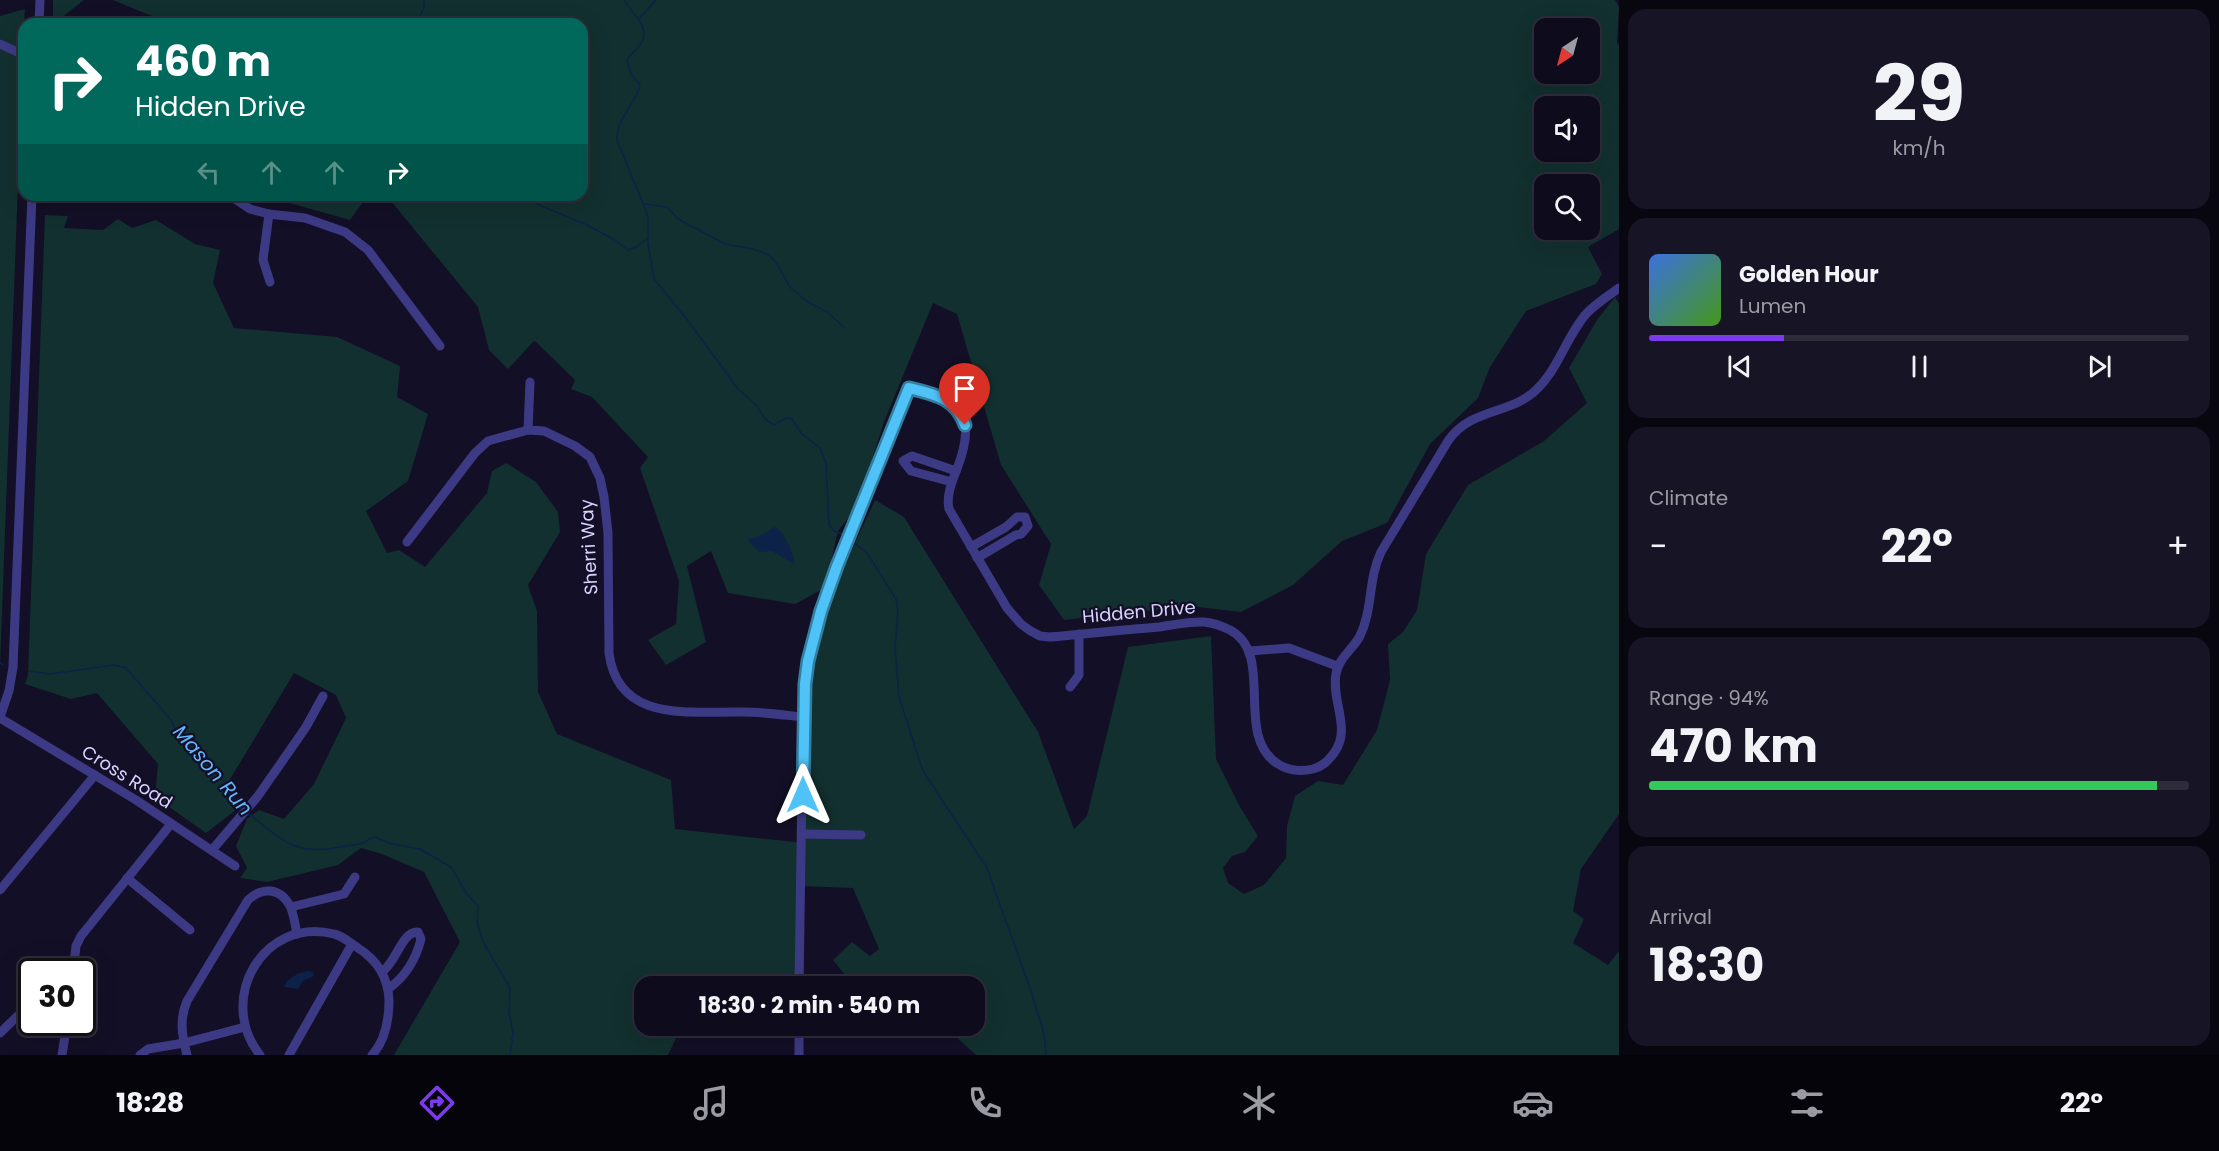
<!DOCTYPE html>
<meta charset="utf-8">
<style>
body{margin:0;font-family:Poppins,sans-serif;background:#171425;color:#f1f3f6;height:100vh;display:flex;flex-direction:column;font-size:22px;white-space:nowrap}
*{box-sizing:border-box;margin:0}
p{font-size:20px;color:#9b9ba3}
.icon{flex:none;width:33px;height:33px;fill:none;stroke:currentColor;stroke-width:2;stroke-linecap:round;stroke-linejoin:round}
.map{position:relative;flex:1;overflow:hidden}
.drawer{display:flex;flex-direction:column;gap:9px;padding:9px;background:#08060f;width:600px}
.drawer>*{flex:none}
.hud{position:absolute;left:18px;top:18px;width:570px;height:183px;border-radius:18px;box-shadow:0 6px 24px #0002,0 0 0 2px #2e2b3b;background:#00695c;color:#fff;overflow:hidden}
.needle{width:39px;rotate:216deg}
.tools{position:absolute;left:1534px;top:18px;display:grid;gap:12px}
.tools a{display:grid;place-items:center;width:66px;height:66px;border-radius:12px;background:#0e0b1c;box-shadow:0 6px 24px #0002,0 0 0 2px #2e2b3b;font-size:30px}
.speed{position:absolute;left:18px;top:958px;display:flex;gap:12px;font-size:30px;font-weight:700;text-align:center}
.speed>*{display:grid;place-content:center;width:78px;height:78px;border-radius:50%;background:#0e0b1c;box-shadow:0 6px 24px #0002,0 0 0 2px #2e2b3b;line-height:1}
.speed .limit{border:3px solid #111;border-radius:9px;background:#fff;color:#111}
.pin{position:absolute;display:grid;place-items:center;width:51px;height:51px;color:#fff;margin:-62px -26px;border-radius:50% 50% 50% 0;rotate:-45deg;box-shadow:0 0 6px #0007}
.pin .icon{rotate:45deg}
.me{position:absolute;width:66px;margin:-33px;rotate:0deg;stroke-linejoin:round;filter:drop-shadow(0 0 4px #0008)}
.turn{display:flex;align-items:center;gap:21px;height:126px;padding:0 18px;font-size:27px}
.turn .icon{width:78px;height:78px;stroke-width:2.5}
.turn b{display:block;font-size:42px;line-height:51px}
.lanes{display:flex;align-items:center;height:57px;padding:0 18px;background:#0003;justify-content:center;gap:30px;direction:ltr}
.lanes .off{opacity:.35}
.big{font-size:45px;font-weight:700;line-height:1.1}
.drawer .widget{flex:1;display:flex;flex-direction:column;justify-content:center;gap:9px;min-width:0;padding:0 21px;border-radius:18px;background:#171425}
.drawer .dial{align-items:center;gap:0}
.dial b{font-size:78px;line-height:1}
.song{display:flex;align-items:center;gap:18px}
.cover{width:72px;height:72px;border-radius:9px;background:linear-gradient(135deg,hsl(220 70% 55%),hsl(100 70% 35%))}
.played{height:6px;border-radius:3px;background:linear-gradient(90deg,#7c3aed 25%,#2e2b3b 25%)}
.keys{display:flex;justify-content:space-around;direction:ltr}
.heat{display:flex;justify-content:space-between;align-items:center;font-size:33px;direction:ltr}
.charge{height:9px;border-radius:4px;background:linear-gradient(90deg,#34c759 94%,#2e2b3b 0)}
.trip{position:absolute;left:634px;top:976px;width:351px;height:60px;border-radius:18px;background:#0e0b1c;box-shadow:0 6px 24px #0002,0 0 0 2px #2e2b3b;font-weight:700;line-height:60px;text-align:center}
.tab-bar{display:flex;height:96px;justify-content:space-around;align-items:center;background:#06040b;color:#9b9ba3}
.tab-bar .icon{width:42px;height:42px}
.tab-bar .active{color:#7c3aed}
.tab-bar b{font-size:27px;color:#f1f3f6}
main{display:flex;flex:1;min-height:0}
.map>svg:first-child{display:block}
.green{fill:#12302f;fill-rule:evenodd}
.water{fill:#0c2248}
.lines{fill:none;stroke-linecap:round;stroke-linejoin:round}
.stream{stroke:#0c2248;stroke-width:1.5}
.minor{stroke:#3d3a85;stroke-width:9}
.route-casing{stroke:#337fa1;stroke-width:15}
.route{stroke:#4fc3f7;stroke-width:10}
.labels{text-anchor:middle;stroke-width:4.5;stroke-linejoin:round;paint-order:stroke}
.street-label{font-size:18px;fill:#d9d4ff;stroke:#130f26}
.water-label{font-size:20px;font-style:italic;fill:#62b6ff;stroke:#130f26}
</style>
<main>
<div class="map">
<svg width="1619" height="1055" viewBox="0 0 1619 1055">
<rect width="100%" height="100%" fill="#130f26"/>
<!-- green -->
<g class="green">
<polygon points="53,0 84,0 53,24"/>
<path d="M113,0H1615L1619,7L1617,42L1619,46V229L1588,247L1602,274L1596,284L1526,311L1490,367L1478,398L1430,444L1387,523L1342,541L1293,585L1241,612L1190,606L1064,620L1039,585L1051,544L1001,465L957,314L933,303L884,422L857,507L838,531L825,588L795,604L728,593L711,551L687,566L706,642L666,665L648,640L676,624L679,581L640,468L648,457L592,397L571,389L575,380L536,342L534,341L508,369L489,350L478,307L386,195H582V24H171ZM1545,28H1590V74H1545ZM1545,106H1590V152H1545ZM1545,184H1590V230H1545Z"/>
<polygon points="25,9 24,24 0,666 0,16"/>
<polygon points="368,195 350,220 286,202 249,196"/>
<polygon points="45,215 68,216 64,228 103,230 118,219 132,228 156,220 195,244 220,250 213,283 234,328 337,337 400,366 397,397 428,414 408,481 366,511 387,553 399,550 425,567 487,493 492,471 506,463 536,482 558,512 560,532 528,585 537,611 538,692 557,734 671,780 675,829 804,843 807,647 875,500 904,517 1038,732 1074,829 1087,816 1128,647 1211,636 1216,759 1240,807 1258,836 1245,852 1232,856 1223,868 1228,883 1244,894 1264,885 1286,858 1287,826 1295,796 1318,781 1343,785 1377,730 1390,680 1388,644 1403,632 1417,610 1426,554 1468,485 1544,441 1587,403 1569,368 1597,320 1615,297 1619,304 1619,814 1581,869 1573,911 1584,919 1573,943 1608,965 1619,951 1619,1055 976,1055 944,1026 975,1026 975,987 855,987 833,960 852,942 870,956 879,949 853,888 803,886 802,987 645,987 645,1026 722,1026 722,1028 677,1036 668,1055 394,1055 460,942 424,872 382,854 361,848 338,865 267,882 240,878 247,868 236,846 247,819 259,810 284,819 314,784 346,718 336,695 294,673 229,781 237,809 206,833 155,797 158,764 97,693 71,699 25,684 28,675"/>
</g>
<!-- water -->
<g class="water">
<path d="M775,527C784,532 795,554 794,564L772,551L759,552L748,540L749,538H755Z"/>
<path d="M307,971L313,972L314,976L303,981L298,989L284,987C287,978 298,973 307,971Z"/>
</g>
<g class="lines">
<!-- stream -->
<g class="stream">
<path d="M624,0C631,13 650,26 642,42C638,49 631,53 627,60L631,74L640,85L638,92L620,123L617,134V140L648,216V243L654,279L686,318L738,389L755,404L766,420L774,425L786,418L792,419L802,434L820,448L826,463L829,524L833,530L846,536"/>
<polyline points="639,19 656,0"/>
<polyline points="416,24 424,8 424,0"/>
<polyline points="527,195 539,205 585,224 615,240 628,250 636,247 647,239"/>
<polyline points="645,204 667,207 678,219 725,244 753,249 769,255 778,265 789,286 806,301 827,312 845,328"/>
<polyline points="852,541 867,553 896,599 898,611 895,648 899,697 923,771 987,868 1031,991 1044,1034 1046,1055"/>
<polyline points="0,663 3,665"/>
<polyline points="29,671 50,674 114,665 126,668 171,720 176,730 188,740 193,749 229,786 235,797 237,805 241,808"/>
<path d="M248,813C279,838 296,857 340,847C347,845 355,846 363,843C367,841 370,838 375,837L389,843L420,849L451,867L467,894L478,906L477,921L482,940L510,988L509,1012L513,1033L510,1055"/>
</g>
<!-- minor -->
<g class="minor">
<polyline points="39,24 40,0"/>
<polyline points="0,44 24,55"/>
<polyline points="229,195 250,209 269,214 305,218 345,232 368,250 440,346"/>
<polyline points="269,214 263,260 270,282"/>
<polyline points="528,430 530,382"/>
<polyline points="952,482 911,471 903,461 912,456 956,471"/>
<path d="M407,542L475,453L488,441L528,430L544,431L575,446L590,457L600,478L604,497L608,533L609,653C618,724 691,711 743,712C763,712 783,715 803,717"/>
<polyline points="971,547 1006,527 1017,517 1025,517 1028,526 1021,534 1016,535 977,558"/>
<polyline points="1250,651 1289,648 1337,666"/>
<polyline points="1070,687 1079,675 1079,634"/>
<polyline points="0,717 9,691 13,667 32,195"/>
<polyline points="0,718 136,800 235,866"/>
<polyline points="803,834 861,835"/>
<polyline points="212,850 258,796 306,727 323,696"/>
<polyline points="127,878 190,930"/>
<polyline points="0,890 95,775"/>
<polyline points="291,907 344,894 355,877"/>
<polyline points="73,972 76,946 81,936 171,824"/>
<path d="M382,972C397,961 402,931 418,932L421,939C416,959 405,977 388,989"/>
<path d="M799,987L803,717L808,661L829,587L909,388C916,390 925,391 932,393C973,406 970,435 957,469C952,481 946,496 949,509L1007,608L1021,624L1029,630L1040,636L1050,637C1086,634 1122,630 1159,627C1173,625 1190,621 1204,622C1213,623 1222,626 1230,630C1276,654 1233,736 1278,764C1289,771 1301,772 1313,769C1323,766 1328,761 1334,753C1352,729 1331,701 1336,674C1338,659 1353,649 1360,636C1373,609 1368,579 1381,552L1448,441C1471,407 1513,415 1538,388C1559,367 1567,336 1586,314C1595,304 1608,296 1619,288"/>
<polyline points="0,1033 32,1002"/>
<polyline points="62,1055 67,1023"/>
<polyline points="140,1055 148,1049 184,1043 245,1027"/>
<path d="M187,1055C182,1035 179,1020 187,1001L248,900C262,887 280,887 290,906C294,914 295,925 297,934"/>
<path d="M260,1055C216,1000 263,916 334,934C343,936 350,943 358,948C377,960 388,976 389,1000C389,1019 386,1040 372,1055"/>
<polyline points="289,1055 352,944"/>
<polyline points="799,1055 799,1026"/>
</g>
</g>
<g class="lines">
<!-- route casing -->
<g class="route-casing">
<path id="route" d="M803,795L805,684L808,661L821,611L837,566L909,388C934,394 956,398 965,425"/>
</g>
<!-- route -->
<use href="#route" class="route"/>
</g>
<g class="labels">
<!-- street labels -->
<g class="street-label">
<text transform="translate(589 547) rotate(-93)" y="6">Sherri Way</text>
<text transform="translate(1139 612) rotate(-5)" y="6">Hidden Drive</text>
<text transform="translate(127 777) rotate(32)" y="6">Cross Road</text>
</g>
<!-- water labels -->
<g class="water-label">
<text transform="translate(213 770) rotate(50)" y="7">Mason Run</text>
</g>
</g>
</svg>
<div class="tools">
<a><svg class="needle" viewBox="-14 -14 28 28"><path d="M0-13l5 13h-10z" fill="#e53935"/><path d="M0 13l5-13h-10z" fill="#9b9ba3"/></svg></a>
<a><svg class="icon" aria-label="sound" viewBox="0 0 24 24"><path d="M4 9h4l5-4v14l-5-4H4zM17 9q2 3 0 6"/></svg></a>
<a><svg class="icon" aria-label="search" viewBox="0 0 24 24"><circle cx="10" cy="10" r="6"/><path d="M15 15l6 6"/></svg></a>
</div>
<div class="speed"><div class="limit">30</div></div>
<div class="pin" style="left:965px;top:425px;background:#d93025"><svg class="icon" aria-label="arrive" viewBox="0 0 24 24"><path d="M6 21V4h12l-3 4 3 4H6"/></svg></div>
<svg class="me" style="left:803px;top:795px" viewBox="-20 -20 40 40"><path d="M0-17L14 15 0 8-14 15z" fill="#4fc3f7" stroke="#fff" stroke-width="4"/></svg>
<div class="trip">18:30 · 2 min · 540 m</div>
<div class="hud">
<div class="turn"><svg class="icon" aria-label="right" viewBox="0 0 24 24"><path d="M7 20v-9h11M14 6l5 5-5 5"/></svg><div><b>460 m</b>Hidden Drive</div></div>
<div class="lanes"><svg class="icon off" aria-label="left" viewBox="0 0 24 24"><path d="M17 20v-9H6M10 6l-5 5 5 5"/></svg><svg class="icon off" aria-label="ahead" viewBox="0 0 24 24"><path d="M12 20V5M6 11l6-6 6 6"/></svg><svg class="icon off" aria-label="ahead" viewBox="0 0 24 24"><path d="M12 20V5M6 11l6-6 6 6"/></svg><svg class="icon" aria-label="right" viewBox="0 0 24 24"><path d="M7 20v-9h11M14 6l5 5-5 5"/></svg></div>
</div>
</div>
<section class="drawer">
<div class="widget dial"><b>29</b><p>km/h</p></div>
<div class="widget">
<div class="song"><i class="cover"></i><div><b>Golden Hour</b><p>Lumen</p></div></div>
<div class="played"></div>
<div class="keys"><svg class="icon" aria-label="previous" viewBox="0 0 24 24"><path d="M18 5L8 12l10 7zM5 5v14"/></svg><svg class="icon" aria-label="pause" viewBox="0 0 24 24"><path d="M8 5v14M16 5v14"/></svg><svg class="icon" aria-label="next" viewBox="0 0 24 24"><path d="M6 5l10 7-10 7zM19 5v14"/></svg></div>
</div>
<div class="widget"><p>Climate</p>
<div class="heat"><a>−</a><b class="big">22°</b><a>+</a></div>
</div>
<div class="widget"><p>Range · 94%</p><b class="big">470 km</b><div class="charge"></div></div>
<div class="widget"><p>Arrival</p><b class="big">18:30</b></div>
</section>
</main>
<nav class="tab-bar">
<b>18:28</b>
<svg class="icon active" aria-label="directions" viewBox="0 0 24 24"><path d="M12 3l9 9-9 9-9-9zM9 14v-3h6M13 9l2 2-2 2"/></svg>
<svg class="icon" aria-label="music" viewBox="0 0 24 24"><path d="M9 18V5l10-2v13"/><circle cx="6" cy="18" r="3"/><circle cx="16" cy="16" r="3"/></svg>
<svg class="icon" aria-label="phone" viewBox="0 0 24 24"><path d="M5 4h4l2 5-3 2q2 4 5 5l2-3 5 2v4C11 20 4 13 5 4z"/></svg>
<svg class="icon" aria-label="climate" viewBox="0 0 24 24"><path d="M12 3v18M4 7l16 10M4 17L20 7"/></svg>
<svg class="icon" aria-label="car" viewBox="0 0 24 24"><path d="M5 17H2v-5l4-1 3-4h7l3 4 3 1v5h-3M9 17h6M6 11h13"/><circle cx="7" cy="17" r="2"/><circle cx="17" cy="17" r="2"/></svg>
<svg class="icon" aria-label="filters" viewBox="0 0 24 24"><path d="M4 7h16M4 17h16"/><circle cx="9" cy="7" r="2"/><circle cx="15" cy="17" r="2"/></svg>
<b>22°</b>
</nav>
